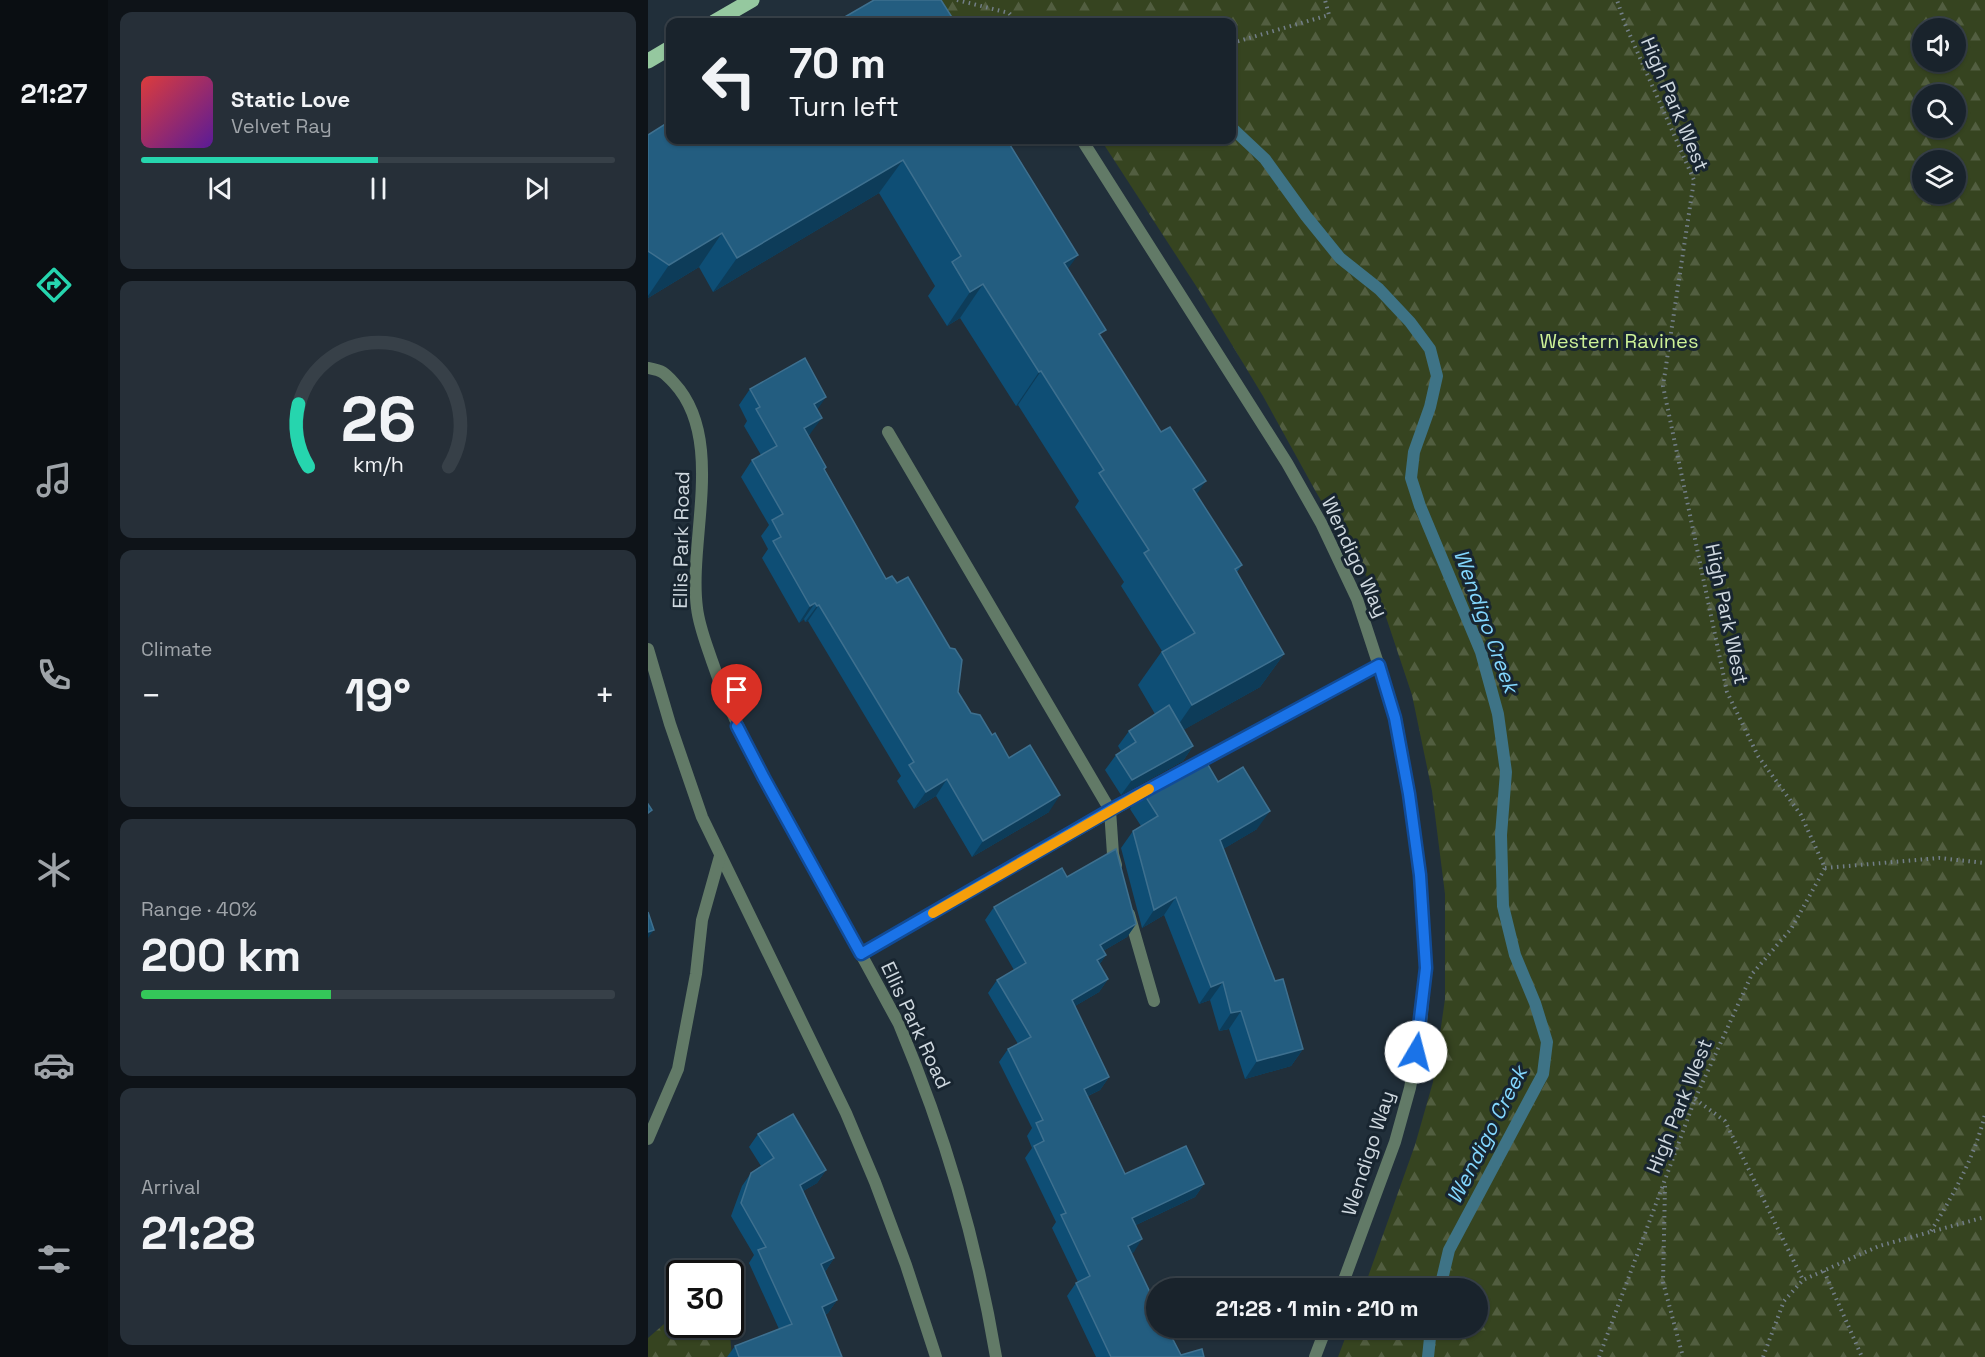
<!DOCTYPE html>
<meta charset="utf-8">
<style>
body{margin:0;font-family:"Space Grotesk",sans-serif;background:#262f38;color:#f1f3f6;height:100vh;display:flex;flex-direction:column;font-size:22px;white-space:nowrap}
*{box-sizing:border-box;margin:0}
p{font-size:20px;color:#9fa4a9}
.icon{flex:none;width:33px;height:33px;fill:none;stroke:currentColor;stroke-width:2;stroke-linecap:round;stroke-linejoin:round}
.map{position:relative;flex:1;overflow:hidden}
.sheet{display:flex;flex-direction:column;gap:12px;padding:12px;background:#0e1318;width:540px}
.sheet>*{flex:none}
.hud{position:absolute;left:18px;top:18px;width:570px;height:126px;border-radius:12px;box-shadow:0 2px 4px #0004,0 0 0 2px #374048;background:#19232c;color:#f1f3f6;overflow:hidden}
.controls{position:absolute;left:1264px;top:18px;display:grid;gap:12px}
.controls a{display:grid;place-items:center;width:54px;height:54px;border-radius:50%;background:#19232c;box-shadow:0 2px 4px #0004,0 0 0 2px #374048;font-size:30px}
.speed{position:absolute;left:18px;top:1260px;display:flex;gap:12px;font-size:30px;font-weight:700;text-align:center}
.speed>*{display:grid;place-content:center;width:78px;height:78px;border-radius:50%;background:#19232c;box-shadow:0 2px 4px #0004,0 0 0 2px #374048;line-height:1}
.speed .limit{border:3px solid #111;border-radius:9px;background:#fff;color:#111}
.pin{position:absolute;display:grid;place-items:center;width:51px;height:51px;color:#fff;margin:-62px -26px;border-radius:50% 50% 50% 0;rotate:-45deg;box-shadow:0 0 6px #0007}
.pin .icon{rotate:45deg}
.me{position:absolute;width:66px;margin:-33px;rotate:8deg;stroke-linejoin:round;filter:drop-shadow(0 0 4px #0008)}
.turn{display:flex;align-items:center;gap:21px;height:126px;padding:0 24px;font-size:27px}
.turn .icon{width:78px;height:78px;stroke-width:2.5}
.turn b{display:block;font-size:42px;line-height:51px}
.big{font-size:45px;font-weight:600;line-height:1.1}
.sheet .card{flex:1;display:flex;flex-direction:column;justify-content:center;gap:9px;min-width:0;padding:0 21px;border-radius:12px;background:#262f38}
.sheet .dial{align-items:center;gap:0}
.dial svg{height:156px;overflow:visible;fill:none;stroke:#374048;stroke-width:7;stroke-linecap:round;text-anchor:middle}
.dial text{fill:#f1f3f6;stroke:none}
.song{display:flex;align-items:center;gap:18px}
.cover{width:72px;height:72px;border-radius:9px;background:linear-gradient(135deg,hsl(0 70% 55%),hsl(270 70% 35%))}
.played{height:6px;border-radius:3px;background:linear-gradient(90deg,#26d5ae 50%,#374048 50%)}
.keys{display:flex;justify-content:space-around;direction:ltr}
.heat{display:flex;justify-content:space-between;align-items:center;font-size:33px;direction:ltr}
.charge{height:9px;border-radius:4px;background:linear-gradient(90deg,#34c759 40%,#374048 0)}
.trip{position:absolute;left:498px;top:1278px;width:342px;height:60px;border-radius:30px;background:#19232c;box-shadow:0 2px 4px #0004,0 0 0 2px #374048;font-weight:600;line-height:60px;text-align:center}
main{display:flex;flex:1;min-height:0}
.tab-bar{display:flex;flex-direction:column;width:108px;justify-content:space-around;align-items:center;background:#0a0e12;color:#9fa4a9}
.tab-bar .icon{width:42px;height:42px}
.tab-bar .current{color:#26d5ae}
.tab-bar b{font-size:27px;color:#f1f3f6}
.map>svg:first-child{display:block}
.forest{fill:url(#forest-firs);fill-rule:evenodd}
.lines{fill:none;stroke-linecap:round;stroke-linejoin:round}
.stream{stroke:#3e7386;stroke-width:12}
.path{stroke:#737f88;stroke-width:4;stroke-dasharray:1.5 4.5;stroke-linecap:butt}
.service{stroke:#627a67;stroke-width:12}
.minor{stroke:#627a67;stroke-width:12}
.primary{stroke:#95c89f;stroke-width:15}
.wall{fill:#0e4e75}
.shaded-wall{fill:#0d3c59}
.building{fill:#235d80;stroke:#3e708f;stroke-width:1.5}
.route-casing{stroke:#114b97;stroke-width:15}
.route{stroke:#1a73e8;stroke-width:10}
.slow{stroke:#f59e0b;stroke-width:10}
.labels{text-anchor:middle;stroke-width:6;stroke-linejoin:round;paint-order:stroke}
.street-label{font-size:20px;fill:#cfd8df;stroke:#182530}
.park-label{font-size:20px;fill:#cdf197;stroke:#182530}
.water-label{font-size:21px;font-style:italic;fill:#83d7fe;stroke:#182530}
</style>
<main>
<nav class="tab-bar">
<b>21:27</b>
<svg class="icon current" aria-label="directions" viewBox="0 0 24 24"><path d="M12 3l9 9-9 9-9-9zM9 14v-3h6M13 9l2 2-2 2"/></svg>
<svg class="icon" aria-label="music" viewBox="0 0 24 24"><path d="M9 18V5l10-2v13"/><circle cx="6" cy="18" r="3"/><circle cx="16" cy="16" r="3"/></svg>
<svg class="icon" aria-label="phone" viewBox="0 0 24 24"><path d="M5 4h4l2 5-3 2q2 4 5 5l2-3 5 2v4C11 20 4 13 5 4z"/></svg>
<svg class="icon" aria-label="climate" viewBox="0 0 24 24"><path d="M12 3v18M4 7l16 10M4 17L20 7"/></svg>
<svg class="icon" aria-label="car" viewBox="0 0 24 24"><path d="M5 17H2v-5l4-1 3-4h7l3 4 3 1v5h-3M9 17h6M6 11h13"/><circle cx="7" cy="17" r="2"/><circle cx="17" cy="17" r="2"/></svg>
<svg class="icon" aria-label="filters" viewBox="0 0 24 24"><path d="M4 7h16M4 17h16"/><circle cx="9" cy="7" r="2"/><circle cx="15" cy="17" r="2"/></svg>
</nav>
<section class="sheet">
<div class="card">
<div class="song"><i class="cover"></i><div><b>Static Love</b><p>Velvet Ray</p></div></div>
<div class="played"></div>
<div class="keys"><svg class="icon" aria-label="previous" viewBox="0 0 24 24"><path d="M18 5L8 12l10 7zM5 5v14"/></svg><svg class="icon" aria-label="pause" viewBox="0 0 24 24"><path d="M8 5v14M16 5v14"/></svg><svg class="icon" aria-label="next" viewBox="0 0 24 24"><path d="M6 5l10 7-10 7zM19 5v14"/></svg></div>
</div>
<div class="card dial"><svg viewBox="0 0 100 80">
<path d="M14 69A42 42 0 1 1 86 69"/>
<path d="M14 69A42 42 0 0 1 9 37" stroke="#26d5ae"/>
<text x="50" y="56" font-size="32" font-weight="700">26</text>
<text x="50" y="72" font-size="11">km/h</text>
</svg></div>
<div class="card"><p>Climate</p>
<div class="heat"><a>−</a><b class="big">19°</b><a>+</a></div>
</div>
<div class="card"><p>Range · 40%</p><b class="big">200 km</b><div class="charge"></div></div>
<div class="card"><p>Arrival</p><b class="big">21:28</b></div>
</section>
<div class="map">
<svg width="1337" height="1357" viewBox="0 0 1337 1357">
<defs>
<pattern id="forest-firs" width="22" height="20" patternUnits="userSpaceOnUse" patternTransform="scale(1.5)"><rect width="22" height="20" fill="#364420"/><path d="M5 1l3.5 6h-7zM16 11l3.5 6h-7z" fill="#525e40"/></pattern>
</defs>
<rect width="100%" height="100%" fill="#212f3a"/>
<!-- forest -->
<g class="forest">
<path d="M273,0H1337V1357H690L701,1328H830V1288H716L767,1145L785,1082L797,999V894L784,791L764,695L732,599L668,492L615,396L552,292L453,140H584V22H284ZM1275,28H1308V62H1275ZM1275,94H1308V128H1275ZM1275,160H1308V194H1275Z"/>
<polygon points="31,1311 32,1324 81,1325 84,1357 0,1357 0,1338"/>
</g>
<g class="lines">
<!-- stream -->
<g class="stream">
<polyline points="584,128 617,159 658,216 692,258 731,289 762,322 782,349 789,376 782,407 766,452 763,478 772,506 833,652 850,714 858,772 853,835 855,906 867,955 887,1003 899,1042 895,1074 801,1250 792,1288"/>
<polyline points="780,1357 783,1328"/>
</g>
<!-- path -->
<g class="path">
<polyline points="309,0 361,13 369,22"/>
<polyline points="584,43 681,15 677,0"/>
<polyline points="1177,868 1291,858 1337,863"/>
<polyline points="1047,1099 1077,1121 1155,1280"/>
<polyline points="1017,1186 1015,1282 1035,1357"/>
<path d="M1283,1231C1306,1194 1327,1156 1337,1114"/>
<polyline points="1176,1271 1214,1357"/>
<polyline points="951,1357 1047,1099 1104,974 1143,929 1177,868 1153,815 1110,756 1079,692 1015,386 1046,180 977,24 969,0"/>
<polyline points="1115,1357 1136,1301 1155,1280 1231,1246 1337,1217"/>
</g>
<!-- service -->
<g class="service">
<polyline points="240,432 462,810 465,854 468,865"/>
<polyline points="542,767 731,665"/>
<polyline points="481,914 506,1001"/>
<polyline points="213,954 505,787"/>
</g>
<!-- minor -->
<g class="minor">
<polyline points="434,140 639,463 673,523 709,599 748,718 761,794 772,875 778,968 772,1034 762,1088 747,1142 693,1288"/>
<path d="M0,368C15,371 16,372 26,383C78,439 40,540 49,608C51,626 58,643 64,661C84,720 113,774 144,828C180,893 215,958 251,1024C297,1134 328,1239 348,1357"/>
<polyline points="0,649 22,724 54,817 198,1113 227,1182 258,1265 288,1357"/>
<polyline points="0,1139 30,1069 48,974 54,920 72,856"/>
<polyline points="667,1357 678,1328"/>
</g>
<!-- primary -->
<g class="primary">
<polyline points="66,22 104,0"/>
<polyline points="0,61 22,48"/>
</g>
</g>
<!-- wall -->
<g class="wall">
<polygon points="0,135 359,140 419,269 453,337 548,494 594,565 589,572 636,654 612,687 535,730 545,746 535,761 473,795 457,770 468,755 473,751 470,746 481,731 507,714 490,685 514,651 473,586 476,582 427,507 431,501 370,405 368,406 312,318 299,326 280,296 287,286 231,193 65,292 51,267 0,298"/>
<polygon points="102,389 169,410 162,434 160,436 178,467 177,470 238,579 323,713 344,735 401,812 324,857 288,796 266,809 249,781 253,776 160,621 157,622 156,619 151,623 114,558 120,549 113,536 121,525 93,477 104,460 113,455 96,426 99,421 91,405"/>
<polygon points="570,782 609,829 575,849 627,981 655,1049 643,1066 597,1079 581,1029 571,1031 562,1000 551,1004 516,915 494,928 473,848 485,831 493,826 482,809 494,791"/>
<polygon points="419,877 488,924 479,937 455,951 458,955 451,965 460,979 451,992 427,1006 461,1077 452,1090 440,1096 477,1174 556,1184 547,1197 488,1225 486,1252 483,1253 533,1355 556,1357 448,1357 419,1296 428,1283 430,1282 404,1228 408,1222 377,1158 384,1148 379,1136 384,1128 351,1062 360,1049 370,1044 340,993 349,980 366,970 337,920 346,907"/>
<polygon points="110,1134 178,1170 169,1183 155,1191 186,1258 177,1272 189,1300 180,1313 177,1315 194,1357 79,1357 87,1346 131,1329 101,1263 106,1255 83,1216 94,1186 103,1173 113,1166 101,1147"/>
</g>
<!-- shaded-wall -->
<g class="shaded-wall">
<polygon points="255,160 231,193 65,292 89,258"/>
<polygon points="74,233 51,267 0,298 0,296 21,265"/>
<polygon points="430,255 406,288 416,263"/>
<polygon points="335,284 312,318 299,326 322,292"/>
<polygon points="393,371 370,405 368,406 391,372"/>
<polygon points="178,397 167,413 166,404"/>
<polygon points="174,418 162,434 144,444 156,428"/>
<polygon points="558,481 534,515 545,489"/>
<polygon points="167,603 156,619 151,623 162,606"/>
<polygon points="171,605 160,621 157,622 169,606"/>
<polygon points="636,654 612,687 521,738 544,705"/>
<polygon points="545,746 535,761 473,795 484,780"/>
<polygon points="299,779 288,796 266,809 278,792"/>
<polygon points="412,795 401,812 324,857 335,841"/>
<polygon points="622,811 609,829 560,858 572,840"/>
<polygon points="528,897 516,915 494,928 506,910"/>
<polygon points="488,924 479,937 443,958 452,945"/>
<polygon points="6,930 0,938 0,932"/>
<polygon points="458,955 449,968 449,960"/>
<polygon points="460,979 451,992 415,1013 424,1000"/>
<polygon points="575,982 562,1000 551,1004 563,987"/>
<polygon points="593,1011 581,1029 571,1031 583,1013"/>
<polygon points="655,1049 643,1066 597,1079 609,1061"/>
<polygon points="461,1077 452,1090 427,1102 436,1089"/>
<polygon points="178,1170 169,1183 143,1198 152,1185"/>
<polygon points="556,1184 547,1197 475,1231 484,1218"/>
<polygon points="494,1239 486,1252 471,1259 480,1246"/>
<polygon points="186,1258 177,1272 164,1278 173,1264"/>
<polygon points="189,1300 180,1313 165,1320 174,1307"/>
</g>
<!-- building -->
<g class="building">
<polygon points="226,0 293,0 307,22 188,22"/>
<polygon points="22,121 22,140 359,140 430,255 416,263 458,330 451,334 513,432 522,427 558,481 545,489 594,565 587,569 636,654 544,705 514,652 547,633 496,553 501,550 451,473 456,470 393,371 391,372 335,284 322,292 304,262 313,256 255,160 89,258 74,233 21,265 0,251 0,135"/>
<polygon points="157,358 178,397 166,404 174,418 156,428 178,467 176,469 238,579 244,576 249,583 260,577 302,648 307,649 314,660 310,692 323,713 332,715 344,735 347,733 361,758 382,745 412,795 335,841 299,779 278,792 261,765 266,762 171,605 169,606 167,603 162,606 125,541 133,537 124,520 135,514 104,460 129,446 108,409 112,407 102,389"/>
<polygon points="521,705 545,746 484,780 468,755 488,742 481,731"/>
<polygon points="556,758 570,782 595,767 622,811 572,840 627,981 635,979 655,1049 609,1061 593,1011 583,1013 575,982 563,987 528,897 506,910 485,831 510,816 494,791"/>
<polygon points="0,804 4,810 0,813"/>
<polygon points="468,849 488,924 452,945 458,955 449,960 460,979 424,1000 461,1077 436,1089 477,1174 538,1146 556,1184 484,1218 494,1239 480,1246 508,1305 508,1328 519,1328 533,1355 554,1349 556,1357 463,1357 428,1283 442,1276 413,1215 418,1213 386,1146 396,1141 388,1123 395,1120 360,1049 383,1037 349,980 378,963 346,907 414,868 419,877"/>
<polygon points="0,912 6,930 0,932"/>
<polygon points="145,1114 178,1170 152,1185 186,1258 173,1264 189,1300 174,1307 194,1357 91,1357 87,1346 144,1324 110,1250 118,1247 93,1203 103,1173 126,1158 110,1134"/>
</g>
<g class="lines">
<!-- route casing -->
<g class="route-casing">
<polyline id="route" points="89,726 116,778 213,954 462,810 731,665 747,718 761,794 772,875 778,968 768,1052"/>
</g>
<!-- route -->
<use href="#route" class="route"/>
<!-- slow -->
<polyline class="slow" points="285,913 501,789"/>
</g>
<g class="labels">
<!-- street labels -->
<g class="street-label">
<text transform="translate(1027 104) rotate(67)" y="7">High Park West</text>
<text transform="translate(33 540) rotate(-89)" y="7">Ellis Park Road</text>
<text transform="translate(707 557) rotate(65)" y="7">Wendigo Way</text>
<text transform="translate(1079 614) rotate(78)" y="7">High Park West</text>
<text transform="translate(268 1025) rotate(65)" y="7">Ellis Park Road</text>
<text transform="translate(1031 1106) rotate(-68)" y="7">High Park West</text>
<text transform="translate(720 1153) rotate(-72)" y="7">Wendigo Way</text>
</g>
<!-- park labels -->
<g class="park-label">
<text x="971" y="348">Western Ravines</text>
</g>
<!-- water labels -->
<g class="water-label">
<text transform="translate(838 621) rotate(70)" y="7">Wendigo Creek</text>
<text transform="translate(839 1135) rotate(-63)" y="7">Wendigo Creek</text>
</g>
</g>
</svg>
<div class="controls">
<a><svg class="icon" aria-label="sound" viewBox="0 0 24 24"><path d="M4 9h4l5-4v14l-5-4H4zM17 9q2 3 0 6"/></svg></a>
<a><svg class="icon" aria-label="search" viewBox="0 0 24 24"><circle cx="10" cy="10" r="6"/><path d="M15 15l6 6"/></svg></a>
<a><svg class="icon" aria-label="layers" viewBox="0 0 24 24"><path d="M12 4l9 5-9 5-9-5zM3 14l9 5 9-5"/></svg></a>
</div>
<div class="speed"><div class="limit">30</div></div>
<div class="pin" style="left:89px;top:726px;background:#d93025"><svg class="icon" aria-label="arrive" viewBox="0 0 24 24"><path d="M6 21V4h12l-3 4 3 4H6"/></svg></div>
<svg class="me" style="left:768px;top:1052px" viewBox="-20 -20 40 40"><circle r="19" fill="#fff"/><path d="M0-13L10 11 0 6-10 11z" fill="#1a73e8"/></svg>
<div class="trip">21:28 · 1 min · 210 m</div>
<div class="hud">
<div class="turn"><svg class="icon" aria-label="left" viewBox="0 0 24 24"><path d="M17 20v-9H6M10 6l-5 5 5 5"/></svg><div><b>70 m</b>Turn left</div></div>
</div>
</div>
</main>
